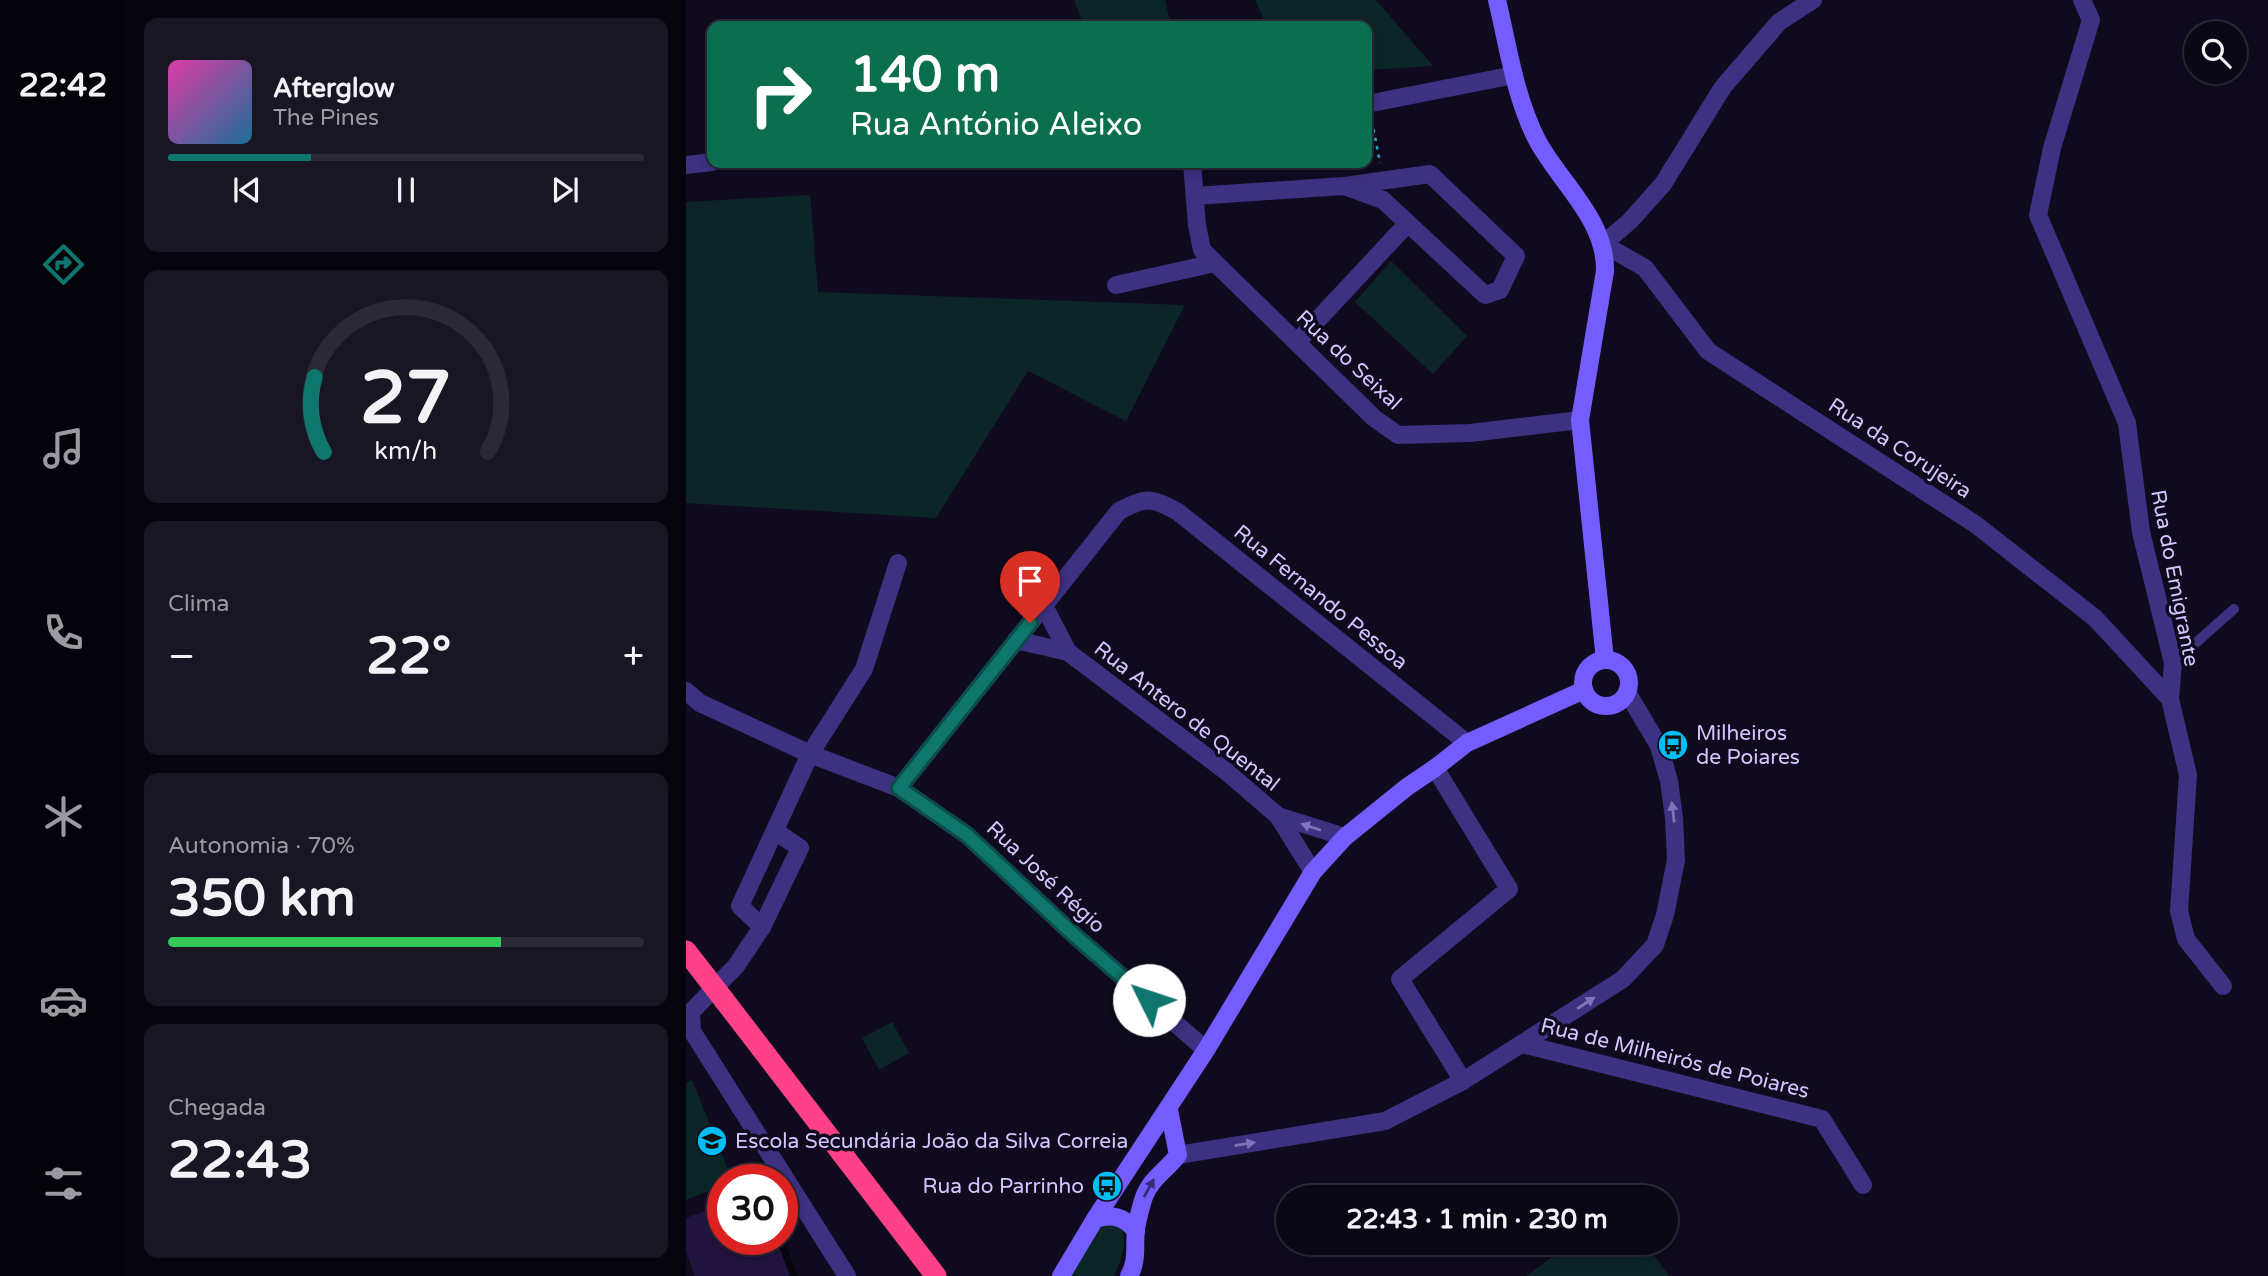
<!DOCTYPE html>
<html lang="pt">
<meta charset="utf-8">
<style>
body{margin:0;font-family:"Varela Round",sans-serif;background:#191623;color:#f1f3f6;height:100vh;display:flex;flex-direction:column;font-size:26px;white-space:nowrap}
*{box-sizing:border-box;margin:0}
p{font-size:23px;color:#9a9aa1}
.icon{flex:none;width:38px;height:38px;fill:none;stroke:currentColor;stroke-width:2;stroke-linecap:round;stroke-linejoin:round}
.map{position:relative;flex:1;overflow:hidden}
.details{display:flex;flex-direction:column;gap:18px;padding:18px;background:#06040c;width:560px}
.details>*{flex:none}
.top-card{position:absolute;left:21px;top:21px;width:665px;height:147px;border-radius:14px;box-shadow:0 4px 10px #0003,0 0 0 2px #2b2935;background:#0b6e4f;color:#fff;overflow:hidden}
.tools{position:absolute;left:1498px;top:21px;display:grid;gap:14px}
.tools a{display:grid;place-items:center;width:63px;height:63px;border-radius:50%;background:#0b0816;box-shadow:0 4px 10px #0003,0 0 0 2px #2b2935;font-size:35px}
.speed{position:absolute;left:21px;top:1164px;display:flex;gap:14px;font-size:35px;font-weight:700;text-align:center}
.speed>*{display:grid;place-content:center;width:91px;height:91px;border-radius:50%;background:#0b0816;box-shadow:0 4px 10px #0003,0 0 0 2px #2b2935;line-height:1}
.speed .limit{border:10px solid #d22;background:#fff;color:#111}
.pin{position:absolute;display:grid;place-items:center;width:60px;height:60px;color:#fff;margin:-72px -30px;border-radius:50% 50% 50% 0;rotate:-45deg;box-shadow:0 0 7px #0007}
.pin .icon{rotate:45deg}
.me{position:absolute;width:77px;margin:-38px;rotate:311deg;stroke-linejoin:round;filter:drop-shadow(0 0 5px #0008)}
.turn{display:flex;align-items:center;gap:24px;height:147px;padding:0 28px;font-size:32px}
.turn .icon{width:91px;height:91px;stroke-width:2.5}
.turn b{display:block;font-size:49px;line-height:60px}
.big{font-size:52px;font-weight:700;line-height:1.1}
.details .widget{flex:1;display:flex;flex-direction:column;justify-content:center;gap:10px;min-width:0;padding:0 24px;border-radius:14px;background:#191623}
.details .dial{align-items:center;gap:0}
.dial svg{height:182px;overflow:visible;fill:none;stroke:#2b2935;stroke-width:7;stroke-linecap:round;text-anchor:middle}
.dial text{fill:#f1f3f6;stroke:none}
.song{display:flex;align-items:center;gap:21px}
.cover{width:84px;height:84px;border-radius:10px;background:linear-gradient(135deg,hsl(320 70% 55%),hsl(200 70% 35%))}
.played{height:7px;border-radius:4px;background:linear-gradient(90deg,#0f766e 30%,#2b2935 30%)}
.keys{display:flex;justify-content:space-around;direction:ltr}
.heat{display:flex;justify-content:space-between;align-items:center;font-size:38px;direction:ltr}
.charge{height:10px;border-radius:5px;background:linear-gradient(90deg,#34c759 70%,#2b2935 0)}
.trip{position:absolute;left:590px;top:1185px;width:402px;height:70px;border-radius:35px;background:#0b0816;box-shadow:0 4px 10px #0003,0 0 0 2px #2b2935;font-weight:700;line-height:70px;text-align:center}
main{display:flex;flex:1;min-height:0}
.tab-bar{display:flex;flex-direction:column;width:126px;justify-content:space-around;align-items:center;background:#040309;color:#9a9aa1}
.tab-bar .icon{width:49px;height:49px}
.tab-bar .current{color:#0f766e}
.tab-bar b{font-size:32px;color:#f1f3f6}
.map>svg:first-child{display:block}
.green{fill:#0c2628}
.shadow{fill:#0007}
.building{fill:#221440}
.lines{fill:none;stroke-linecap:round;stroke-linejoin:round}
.path{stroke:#22afb7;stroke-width:2.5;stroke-dasharray:3.5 5;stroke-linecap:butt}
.lane{stroke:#3d3181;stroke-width:10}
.street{stroke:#3d3181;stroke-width:18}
.secondary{stroke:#745dff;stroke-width:18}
.highway{stroke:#ff4187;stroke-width:21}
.highway-bridge{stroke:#ff4187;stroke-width:21}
.oneway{fill:#8074ba}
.oneway2{fill:#372b78}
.route-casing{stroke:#0a4d48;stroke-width:18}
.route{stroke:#0f766e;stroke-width:12}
.labels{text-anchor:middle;stroke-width:7;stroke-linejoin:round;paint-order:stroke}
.street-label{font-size:21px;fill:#d3c6ff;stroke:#0f0a1e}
.poi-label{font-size:21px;fill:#d3c6ff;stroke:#0f0a1e;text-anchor:start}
</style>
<main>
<nav class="tab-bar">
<b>22:42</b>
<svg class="icon current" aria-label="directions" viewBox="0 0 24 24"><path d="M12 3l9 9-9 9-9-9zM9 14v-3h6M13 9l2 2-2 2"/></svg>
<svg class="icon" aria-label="music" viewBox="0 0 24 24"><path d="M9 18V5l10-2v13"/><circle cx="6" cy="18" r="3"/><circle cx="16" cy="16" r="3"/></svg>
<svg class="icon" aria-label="phone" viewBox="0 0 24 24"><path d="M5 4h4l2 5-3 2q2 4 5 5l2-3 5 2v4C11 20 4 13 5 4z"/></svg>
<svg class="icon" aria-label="climate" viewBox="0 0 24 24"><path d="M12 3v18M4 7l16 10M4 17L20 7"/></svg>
<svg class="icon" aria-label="car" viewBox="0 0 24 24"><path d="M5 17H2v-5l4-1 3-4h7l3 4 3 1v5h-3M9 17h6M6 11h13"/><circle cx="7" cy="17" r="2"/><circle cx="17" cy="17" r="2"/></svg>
<svg class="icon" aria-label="filters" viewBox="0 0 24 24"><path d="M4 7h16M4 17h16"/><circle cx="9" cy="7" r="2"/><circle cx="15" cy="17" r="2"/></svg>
</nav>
<section class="details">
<div class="widget">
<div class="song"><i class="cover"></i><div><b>Afterglow</b><p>The Pines</p></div></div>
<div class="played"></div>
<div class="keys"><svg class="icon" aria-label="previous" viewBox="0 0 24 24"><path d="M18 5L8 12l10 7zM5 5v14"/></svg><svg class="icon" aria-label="pause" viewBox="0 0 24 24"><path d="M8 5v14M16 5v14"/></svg><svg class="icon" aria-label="next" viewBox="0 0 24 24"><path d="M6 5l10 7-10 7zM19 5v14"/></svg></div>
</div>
<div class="widget dial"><svg viewBox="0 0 100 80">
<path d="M14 69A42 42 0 1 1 86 69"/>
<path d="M14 69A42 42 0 0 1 10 36" stroke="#0f766e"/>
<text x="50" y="56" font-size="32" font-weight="700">27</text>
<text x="50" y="72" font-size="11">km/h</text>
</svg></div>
<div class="widget"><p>Clima</p>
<div class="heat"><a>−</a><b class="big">22°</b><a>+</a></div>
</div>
<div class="widget"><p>Autonomia · 70%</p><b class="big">350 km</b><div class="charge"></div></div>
<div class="widget"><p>Chegada</p><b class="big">22:43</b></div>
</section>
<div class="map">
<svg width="1582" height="1276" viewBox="0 0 1582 1276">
<rect width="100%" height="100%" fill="#0f0a1e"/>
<!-- green -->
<g class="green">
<polygon points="388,0 479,0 485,26 398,26"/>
<polygon points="569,0 690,0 747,66 681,70 681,26 581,26"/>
<polygon points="124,195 132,292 499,305 440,421 342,371 250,518 0,503 0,202"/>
<polygon points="705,261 781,336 747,374 669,302"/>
<polygon points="206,1022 223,1053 193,1070 176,1038"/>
<polygon points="6,1080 46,1179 37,1180 37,1185 0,1200 0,1083"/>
<path d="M427,1223L435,1227C442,1246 435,1259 428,1276H383L412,1228L417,1224Z"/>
<polygon points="886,1243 959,1243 983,1276 840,1276"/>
</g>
<!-- shadow -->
<polygon class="shadow" points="0,1220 37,1239 96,1239 96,1235 112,1276 11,1276 0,1247"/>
<!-- building -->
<polygon class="building" points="37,1204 37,1239 90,1239 104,1276 9,1276 0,1252 0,1218"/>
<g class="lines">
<!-- path -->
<polyline class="path" points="686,121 694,163"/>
<!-- lane -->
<polyline class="lane" points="1487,663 1548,609"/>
<!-- street -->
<g class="street">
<polyline points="1127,0 1093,22 1037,87 977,184 944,221 917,244 959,268 1022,351 1289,524 1409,618 1484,699"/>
<polyline points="1396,0 1405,20 1366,148 1352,215 1441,423 1455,532 1487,663 1484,699 1502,775 1493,911 1500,939 1537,986"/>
<polyline points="681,104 828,75"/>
<polyline points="506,163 511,225 516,250 688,418 712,435 784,433 894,420"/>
<polyline points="0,165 26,162"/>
<polyline points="509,196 658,186 697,200 799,295 814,290 830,256 744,174 658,186"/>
<polyline points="430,285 529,263"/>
<polyline points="611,342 722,223"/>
<polyline points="358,606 382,652"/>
<polyline points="330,640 382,652 541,772 592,816 627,872"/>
<polyline points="0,691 14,703 124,754 213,788 281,835 387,934 520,1050"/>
<polyline points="749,768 823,889 714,979 777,1081"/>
<path d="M213,788L433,511C460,497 465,497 492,512L781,743"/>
<polyline points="592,816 659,837"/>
<polyline points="89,831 114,848 76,927 54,906 124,754 178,669 212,563"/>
<polyline points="76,927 50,966 5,1012 6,1031 161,1276"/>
<polyline points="836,1044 1136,1119 1177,1185"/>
<polyline points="492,1155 699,1121 777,1081 937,979 969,945 979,915 990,860 988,818 983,781 973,746 941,692"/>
</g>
<!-- secondary -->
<g class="secondary">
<path d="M811,0C822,46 829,97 851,140C874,183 920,219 919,271L894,420L919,660"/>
<circle cx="920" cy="683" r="23"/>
<path d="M409,1219C426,1214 438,1216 450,1231"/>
<polyline points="375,1276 409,1219 520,1050 627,872 659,837 721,787 749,768 781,743 898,690"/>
<path d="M443,1276C452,1261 448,1245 450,1229C452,1218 455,1206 458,1197C465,1178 481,1170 492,1155L483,1110"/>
</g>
<!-- highway -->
<g class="highway">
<polyline points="0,951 21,978"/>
<polyline points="38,1000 250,1276"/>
</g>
<!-- highway-bridge -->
<polyline class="highway-bridge" points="21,978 38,1000"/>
</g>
<!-- one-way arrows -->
<defs><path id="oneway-solid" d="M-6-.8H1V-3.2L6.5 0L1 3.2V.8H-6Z" transform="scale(1.75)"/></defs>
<g class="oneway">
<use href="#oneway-solid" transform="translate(987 812) rotate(-97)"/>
<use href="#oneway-solid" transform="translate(625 827) rotate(-162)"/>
<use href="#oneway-solid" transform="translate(900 1003) rotate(-33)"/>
<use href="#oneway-solid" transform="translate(559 1144) rotate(-9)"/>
</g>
<use class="oneway2" href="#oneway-solid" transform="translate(463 1188) rotate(-61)"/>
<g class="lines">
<!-- route casing -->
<g class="route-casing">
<polyline id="route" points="344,623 213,788 281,835 387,934 463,1000"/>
</g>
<!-- route -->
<use href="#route" class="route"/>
</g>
<!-- icons -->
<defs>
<g id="bus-disc" transform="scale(1.575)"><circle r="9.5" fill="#00bef1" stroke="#0f0a1e"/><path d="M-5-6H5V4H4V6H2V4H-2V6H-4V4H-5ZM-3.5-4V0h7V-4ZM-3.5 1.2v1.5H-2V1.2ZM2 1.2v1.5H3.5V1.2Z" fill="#111"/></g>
<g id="school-disc" transform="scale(1.575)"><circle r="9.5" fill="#00bef1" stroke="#0f0a1e"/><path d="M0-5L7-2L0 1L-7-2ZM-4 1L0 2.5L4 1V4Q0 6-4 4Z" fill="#111"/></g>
</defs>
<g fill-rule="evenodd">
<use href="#bus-disc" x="987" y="745"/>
<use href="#school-disc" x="26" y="1141"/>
<use href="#bus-disc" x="421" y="1186"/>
</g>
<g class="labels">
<!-- street labels -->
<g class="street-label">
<text transform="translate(663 360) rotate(43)" y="7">Rua do Seixal</text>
<text transform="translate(1214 448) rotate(33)" y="7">Rua da Corujeira</text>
<text transform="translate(1489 578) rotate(79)" y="7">Rua do Emigrante</text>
<text transform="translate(635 597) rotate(39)" y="7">Rua Fernando Pessoa</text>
<text transform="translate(501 716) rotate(38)" y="7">Rua Antero de Quental</text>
<text transform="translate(360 877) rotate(43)" y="7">Rua José Régio</text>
<text transform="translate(989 1058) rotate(14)" y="7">Rua de Milheirós de Poiares</text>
</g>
<!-- poi labels -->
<g class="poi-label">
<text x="1010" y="740">Milheiros<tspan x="1010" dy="24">de Poiares</tspan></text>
<text x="49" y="1148">Escola Secundária João da Silva Correia</text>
<text x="398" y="1193" text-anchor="end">Rua do Parrinho</text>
</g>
</g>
</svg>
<div class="tools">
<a><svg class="icon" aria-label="search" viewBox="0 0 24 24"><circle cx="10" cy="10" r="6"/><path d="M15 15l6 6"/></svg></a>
</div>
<div class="speed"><div class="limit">30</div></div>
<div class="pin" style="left:344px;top:623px;background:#d93025"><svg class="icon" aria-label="arrive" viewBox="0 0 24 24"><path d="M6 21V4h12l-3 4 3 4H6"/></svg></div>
<svg class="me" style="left:463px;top:1000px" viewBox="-20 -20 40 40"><circle r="19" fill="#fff"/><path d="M0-13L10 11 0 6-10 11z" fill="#0f766e"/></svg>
<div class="trip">22:43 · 1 min · 230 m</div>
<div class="top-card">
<div class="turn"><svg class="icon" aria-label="right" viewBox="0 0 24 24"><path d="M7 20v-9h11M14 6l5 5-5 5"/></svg><div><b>140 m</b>Rua António Aleixo</div></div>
</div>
</div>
</main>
